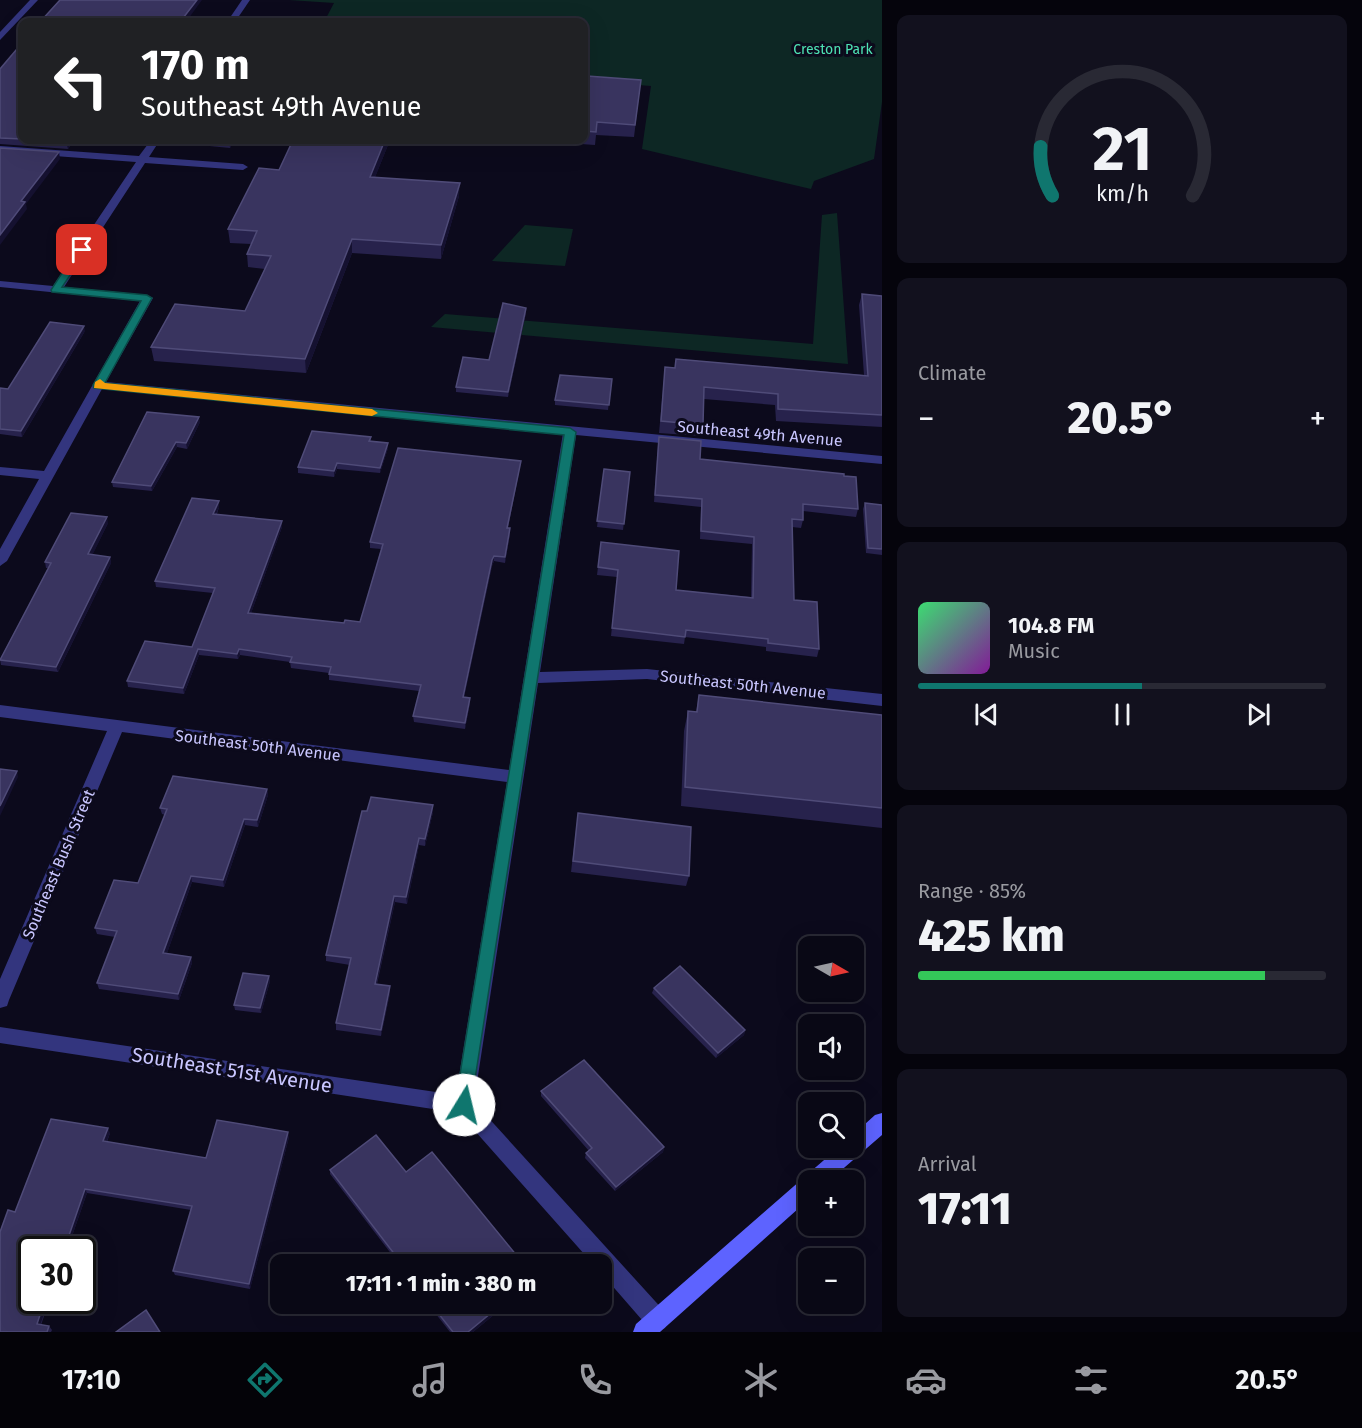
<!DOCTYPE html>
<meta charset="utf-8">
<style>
body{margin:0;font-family:"Fira Sans",sans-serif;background:#12111e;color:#f1f3f6;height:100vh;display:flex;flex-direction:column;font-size:22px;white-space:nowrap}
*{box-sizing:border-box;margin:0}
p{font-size:20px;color:#999aa0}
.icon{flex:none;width:33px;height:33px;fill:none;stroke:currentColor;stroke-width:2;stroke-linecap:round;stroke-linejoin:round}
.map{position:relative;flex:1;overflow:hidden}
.drawer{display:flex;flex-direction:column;gap:15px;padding:15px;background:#05040c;width:480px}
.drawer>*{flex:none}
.hud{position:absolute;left:18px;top:18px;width:570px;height:126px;border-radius:12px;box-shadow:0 6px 24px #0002,0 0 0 2px #292934;background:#202124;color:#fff;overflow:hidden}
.needle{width:39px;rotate:99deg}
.buttons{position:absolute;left:798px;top:936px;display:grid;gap:12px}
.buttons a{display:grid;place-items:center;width:66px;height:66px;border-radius:12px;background:#090815;box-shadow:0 6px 24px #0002,0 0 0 2px #292934;font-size:30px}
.speed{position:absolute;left:18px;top:1236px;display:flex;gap:12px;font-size:30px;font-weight:700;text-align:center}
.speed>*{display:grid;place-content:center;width:78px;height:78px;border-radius:50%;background:#090815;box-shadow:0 6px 24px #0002,0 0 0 2px #292934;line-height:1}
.speed .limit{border:3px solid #111;border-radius:9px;background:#fff;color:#111}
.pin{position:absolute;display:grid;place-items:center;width:51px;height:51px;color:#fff;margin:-26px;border-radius:12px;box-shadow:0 3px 9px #0006}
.me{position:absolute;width:66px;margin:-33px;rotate:9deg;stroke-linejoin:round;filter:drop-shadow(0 0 4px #0008)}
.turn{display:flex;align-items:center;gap:21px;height:126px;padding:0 24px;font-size:27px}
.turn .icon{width:78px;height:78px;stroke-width:2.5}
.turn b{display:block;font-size:42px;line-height:51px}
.big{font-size:45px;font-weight:800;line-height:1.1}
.drawer .tile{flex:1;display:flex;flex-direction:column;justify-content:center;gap:9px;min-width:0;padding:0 21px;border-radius:12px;background:#12111e}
.drawer .dial{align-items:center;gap:0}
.dial svg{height:156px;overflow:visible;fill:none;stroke:#292934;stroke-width:7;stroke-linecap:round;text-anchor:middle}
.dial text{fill:#f1f3f6;stroke:none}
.song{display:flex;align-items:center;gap:18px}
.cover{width:72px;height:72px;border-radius:9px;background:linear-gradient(135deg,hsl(140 70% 55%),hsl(290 70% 35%))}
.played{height:6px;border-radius:3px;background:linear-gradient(90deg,#0f766e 55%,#292934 55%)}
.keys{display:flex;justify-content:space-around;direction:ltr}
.heat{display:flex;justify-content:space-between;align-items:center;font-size:33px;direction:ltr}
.charge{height:9px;border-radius:4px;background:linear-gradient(90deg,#34c759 85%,#292934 0)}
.trip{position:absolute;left:270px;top:1254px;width:342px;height:60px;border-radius:12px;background:#090815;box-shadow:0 6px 24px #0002,0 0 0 2px #292934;font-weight:800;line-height:60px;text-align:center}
.dock{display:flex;height:96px;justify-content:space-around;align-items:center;background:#040308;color:#999aa0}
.dock .icon{width:42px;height:42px}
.dock .active{color:#0f766e}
.dock b{font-size:27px;color:#f1f3f6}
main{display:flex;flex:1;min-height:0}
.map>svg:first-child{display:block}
.green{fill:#0d2724}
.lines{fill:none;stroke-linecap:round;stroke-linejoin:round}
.street{fill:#33357e;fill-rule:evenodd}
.secondary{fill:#5d63ff;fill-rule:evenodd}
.wall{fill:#27224c}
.shaded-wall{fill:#151130}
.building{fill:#39345f;stroke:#4f4b78;stroke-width:1.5}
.route{fill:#0f766e;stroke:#0a4d48;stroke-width:1.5}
.slow{fill:#f59e0b}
.labels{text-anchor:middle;stroke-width:6;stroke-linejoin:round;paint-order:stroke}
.far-park-label{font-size:14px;fill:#4ee3b4;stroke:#0c0a1c}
.street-label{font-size:16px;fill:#c9c6ff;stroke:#0c0a1c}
.near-street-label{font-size:20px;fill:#c9c6ff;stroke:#0c0a1c}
</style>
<main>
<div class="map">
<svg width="882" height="1332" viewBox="0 0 882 1332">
<rect width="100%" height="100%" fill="#0c0a1c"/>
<!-- green -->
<g class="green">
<polygon points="289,0 882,0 882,102 874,159 814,181 811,189 642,149 651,86 584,81 584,22 324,22 334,3"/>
<polygon points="837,213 848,364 431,327 445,314 813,344 822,215"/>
<polygon points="525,225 573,229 565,266 492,261"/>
</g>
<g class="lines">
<!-- street -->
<g class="street">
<polygon points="30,0 38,0 0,40 0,32"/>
<polygon points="242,0 250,0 235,22 227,22"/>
<polygon points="151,140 160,140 149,157 243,164 248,167 243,170 145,163 64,287 147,295 153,298 106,382 882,456 882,464 576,435 540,672 647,669 882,694 882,706 647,679 538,683 474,1102 665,1312 668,1320 665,1328 657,1331 649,1328 602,1274 602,1264 593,1264 459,1113 0,1043 0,1027 456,1095 507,782 122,732 9,1000 7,1006 0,1008 0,979 107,731 0,717 0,705 509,770 563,433 102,389 7,561 0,566 0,549 39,479 0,475 0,467 44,471 140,301 0,287 0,281 53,286 136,162 0,152 0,146 139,156"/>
</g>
<!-- secondary -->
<polygon class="secondary" points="882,1113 882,1135 830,1180 808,1180 808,1200 660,1332 633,1332 636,1324 801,1180 807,1178 809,1173 838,1148 854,1148 854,1134 875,1115"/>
</g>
<!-- wall -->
<g class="wall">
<polygon points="0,69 22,140 74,140 68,149 0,144"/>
<polygon points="641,80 634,137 596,135 595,145 525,140 584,140 584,81"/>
<polygon points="198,140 234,140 230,148 199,145"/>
<polygon points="293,140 390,140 375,177 459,196 441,259 352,253 306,373 154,361 151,347 245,311 265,269 248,267 247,254 251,244 230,243 228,229 279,170"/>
<polygon points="862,294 882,296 882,427 776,421 775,405 704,399 703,425 701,436 659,433 665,367 675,368 676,359 864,375 859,305"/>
<polygon points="526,308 526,313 508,397 456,392 456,387 489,360"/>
<polygon points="85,331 22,437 0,434 0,388 8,389"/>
<polygon points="612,379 608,410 555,405 555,400"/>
<polygon points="200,422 187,449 177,447 152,491 113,487 112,482"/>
<polygon points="371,437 371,441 388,443 388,448 380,473 337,469 334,477 298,473 298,467"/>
<polygon points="658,445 700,459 844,476 858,509 856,517 803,511 803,520 801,528 792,527 794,600 819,649 817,657 766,651 766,647 685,637 684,644 611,636 617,577 597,575 601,542 676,590 751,597 752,544 700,539 701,507 654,502"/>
<polygon points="521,461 520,467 508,528 510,528 510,534 505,563 494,561 492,566 464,697 470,703 465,729 414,722 413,716 419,691 329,680 329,673 291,668 290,662 240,655 238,659 199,655 184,694 128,687 127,681 192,647 213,593 156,587 155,581 219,507 217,514 282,527 251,613 344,623 360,622 381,549 370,548 370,542"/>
<polygon points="604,469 630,472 623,530 597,527"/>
<polygon points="865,503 882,505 882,555 866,553 863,509"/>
<polygon points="108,523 92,555 110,557 111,563 58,672 1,665 0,659 49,568 46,568 45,562"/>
<polygon points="699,695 882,715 882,828 681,806 684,731 688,711 696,712"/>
<polygon points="267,789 268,795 258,827 245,825 224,887 192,882 167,953 191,957 192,963 179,1000 99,989 97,983 115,937 97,934 95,928 138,883 165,815 162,814 160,808"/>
<polygon points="367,811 433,812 425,846 419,845 407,904 395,902 377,984 390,986 390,993 381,1036 336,1030 336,1023 350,965 326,961 326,955"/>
<polygon points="578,813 689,876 686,886 571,872"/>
<polygon points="269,976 270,981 261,1013 235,1010 234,1005"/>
<polygon points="654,988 745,1030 744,1035 716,1058 652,993"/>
<polygon points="541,1091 664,1147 663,1152 615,1191 585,1158 586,1153 589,1151 541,1096"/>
<polygon points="110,1133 107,1142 206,1158 289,1137 250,1289 175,1275 173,1271 191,1210 87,1193 41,1325 49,1326 52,1330 51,1332 0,1332 15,1212"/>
<polygon points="330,1170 406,1172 521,1264 399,1264 330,1174"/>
<polygon points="428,1304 507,1304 473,1332 450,1332"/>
</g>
<!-- shaded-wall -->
<g class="shaded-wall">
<polygon points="197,0 202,0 186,22 180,22"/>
<polygon points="68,140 74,140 68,149 66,142"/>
<polygon points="229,140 234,140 230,148"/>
<polygon points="385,140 390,140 370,190 370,177"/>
<polygon points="59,152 60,159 26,204 27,209 0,245 0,235 21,201"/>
<polygon points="460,183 459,196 441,259 441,245"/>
<polygon points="352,239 352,253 306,373 305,359"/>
<polygon points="526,308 526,313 508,397 508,392"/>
<polygon points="84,326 85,331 22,437 21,431"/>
<polygon points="199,417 200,422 187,449 186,443"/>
<polygon points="176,442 177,447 152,491 151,486"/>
<polygon points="388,443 388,448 380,473 380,468"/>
<polygon points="337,463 337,469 334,477 334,471"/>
<polygon points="219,501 219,507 214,519 213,514"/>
<polygon points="107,517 108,523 90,560 88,554"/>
<polygon points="282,521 282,527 249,619 248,613"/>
<polygon points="510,528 510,534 505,563 505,557"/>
<polygon points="494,556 494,561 492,566 463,703 463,697 492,560"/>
<polygon points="110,557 111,563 58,672 56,667"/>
<polygon points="198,649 199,655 184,694 183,688"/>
<polygon points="239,649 240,655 238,659 237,654"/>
<polygon points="470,698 470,703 465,729 465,723"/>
<polygon points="17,771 18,777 0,816 0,806"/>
<polygon points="267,789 268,795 258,827 257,820"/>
<polygon points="433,805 433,812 425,846 425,839"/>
<polygon points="244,819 245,825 224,887 223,880"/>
<polygon points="419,838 419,845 407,904 406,897"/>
<polygon points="191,876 192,882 165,959 163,953"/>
<polygon points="394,896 395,902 375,990 375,984"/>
<polygon points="191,957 192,963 179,1000 178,994"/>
<polygon points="269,976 270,981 261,1013 260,1008"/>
<polygon points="390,986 390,993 381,1036 381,1030"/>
<polygon points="745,1030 744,1035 716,1058 718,1053"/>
<polygon points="108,1128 110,1133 105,1146 103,1141"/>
<polygon points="288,1132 289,1137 250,1289 249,1284"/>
<polygon points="664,1147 663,1152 615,1191 616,1187"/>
<polygon points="85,1189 87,1193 67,1250 64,1250"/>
<polygon points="45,1300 49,1300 39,1328 37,1324"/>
<polygon points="502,1304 507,1304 473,1332 468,1332"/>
</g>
<!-- building -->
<g class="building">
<polygon points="60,0 197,0 180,22 40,22"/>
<polygon points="22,43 22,139 0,138 0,69"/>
<polygon points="587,76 641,80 635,125 597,122 596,132 584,131 584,81 586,81"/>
<polygon points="29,140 68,140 66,142"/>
<polygon points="293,140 385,140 370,177 460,183 441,245 352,239 305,359 151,347 175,304 245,311 271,256 247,254 257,231 228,229 259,168 279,170"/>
<polygon points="0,148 59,152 21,201 25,202 0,235"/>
<polygon points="862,294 882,296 882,415 778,409 778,394 704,387 703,425 661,421 665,367 675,368 676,359 868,376"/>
<polygon points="503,303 526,308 508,392 456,387 463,357 489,360"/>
<polygon points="50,322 84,326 21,431 0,429 0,388 8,389"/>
<polygon points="560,375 612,379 609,405 555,400"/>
<polygon points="147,412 199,417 186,443 176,442 151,486 112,482"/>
<polygon points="312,431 371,437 369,441 388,443 380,468 337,463 334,471 298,467"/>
<polygon points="659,437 701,441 700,459 844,474 844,476 856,477 858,509 803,504 803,520 792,519 794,600 817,602 819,649 768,643 768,639 686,630 685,637 612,628 618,570 598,567 601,542 679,551 676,590 753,598 754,537 701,531 702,499 655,495"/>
<polygon points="398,448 521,461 507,528 510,528 505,557 494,556 492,560 463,697 470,698 465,723 413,716 421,685 329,674 331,667 290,662 292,657 239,649 237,654 198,649 183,688 127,681 145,641 192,647 215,588 155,581 192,498 219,501 213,514 282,521 248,613 344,623 345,620 360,622 383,544 370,542"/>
<polygon points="604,469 630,472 624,524 597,521"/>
<polygon points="865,503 882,505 882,549 868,548"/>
<polygon points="71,513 107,517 88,554 110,557 56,667 0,660 51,563 45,562"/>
<polygon points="699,695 882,715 882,808 685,787 688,711 697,712"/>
<polygon points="0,769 17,771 0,806"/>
<polygon points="173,776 267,789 257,820 244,819 223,880 191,876 163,953 191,957 178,994 97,983 117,931 95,928 114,880 138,883 167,809 160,808"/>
<polygon points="371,797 433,805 425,839 419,838 406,897 394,896 375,984 390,986 381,1030 336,1023 351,958 326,955 362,811 367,811"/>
<polygon points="578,813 691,827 689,876 573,861"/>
<polygon points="680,966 745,1030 718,1053 654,988"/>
<polygon points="243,973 269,976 260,1008 234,1005"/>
<polygon points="584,1060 664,1147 616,1187 586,1153 592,1148 541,1091"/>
<polygon points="51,1119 108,1128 103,1141 206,1158 217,1120 288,1132 249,1284 173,1271 192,1206 85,1189 64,1250 32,1250 32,1300 45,1300 37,1324 49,1326 47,1332 0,1332 0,1232 8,1210 15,1212"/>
<polygon points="376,1135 406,1172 432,1152 522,1262 521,1264 402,1264 330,1170"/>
<polygon points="431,1304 502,1304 468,1332 453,1332"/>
<polygon points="146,1310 160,1332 116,1332"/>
</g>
<!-- route -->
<polygon class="route" points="82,247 87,250 62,287 147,295 152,298 105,383 570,428 576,432 470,1111 464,1114 458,1111 455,1105 564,435 94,388 93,385 141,301 52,292 51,290 77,250"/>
<!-- slow -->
<polygon class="slow" points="100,379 105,383 372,409 378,413 372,416 94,388 95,382"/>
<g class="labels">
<!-- far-park labels -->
<g class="far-park-label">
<text x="833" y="54">Creston Park</text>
</g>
<!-- street labels -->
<g class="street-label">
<text transform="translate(760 433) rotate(5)" y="6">Southeast 49th Avenue</text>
<text transform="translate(743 684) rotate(6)" y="6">Southeast 50th Avenue</text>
<text transform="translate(258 745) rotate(7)" y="6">Southeast 50th Avenue</text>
<text transform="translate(58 864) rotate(-67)" y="6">Southeast Bush Street</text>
</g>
<!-- near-street labels -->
<g class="near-street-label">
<text transform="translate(232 1070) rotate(9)" y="7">Southeast 51st Avenue</text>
</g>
</g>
</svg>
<div class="buttons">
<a><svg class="needle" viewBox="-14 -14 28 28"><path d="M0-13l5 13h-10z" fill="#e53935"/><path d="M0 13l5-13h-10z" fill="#999aa0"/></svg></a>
<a><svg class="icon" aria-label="sound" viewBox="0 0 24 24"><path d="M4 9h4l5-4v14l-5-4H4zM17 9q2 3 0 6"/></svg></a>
<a><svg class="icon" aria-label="search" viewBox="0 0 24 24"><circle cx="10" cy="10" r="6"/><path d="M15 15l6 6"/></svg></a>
<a>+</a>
<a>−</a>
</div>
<div class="speed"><div class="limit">30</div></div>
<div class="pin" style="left:82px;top:250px;background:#d93025"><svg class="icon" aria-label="arrive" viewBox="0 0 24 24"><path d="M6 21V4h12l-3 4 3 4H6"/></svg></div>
<svg class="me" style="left:464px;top:1105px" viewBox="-20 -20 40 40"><circle r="19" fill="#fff"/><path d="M0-13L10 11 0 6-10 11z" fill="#0f766e"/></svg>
<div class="trip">17:11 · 1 min · 380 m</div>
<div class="hud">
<div class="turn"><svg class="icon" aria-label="left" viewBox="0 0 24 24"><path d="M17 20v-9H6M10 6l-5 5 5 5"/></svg><div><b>170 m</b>Southeast 49th Avenue</div></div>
</div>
</div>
<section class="drawer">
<div class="tile dial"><svg viewBox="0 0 100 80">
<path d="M14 69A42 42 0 1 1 86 69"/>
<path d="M14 69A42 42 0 0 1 8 44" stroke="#0f766e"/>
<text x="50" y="56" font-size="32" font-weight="700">21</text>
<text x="50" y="72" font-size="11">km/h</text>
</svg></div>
<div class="tile"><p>Climate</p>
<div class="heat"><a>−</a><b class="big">20.5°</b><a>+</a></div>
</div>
<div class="tile">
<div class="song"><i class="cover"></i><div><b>104.8 FM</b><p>Music</p></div></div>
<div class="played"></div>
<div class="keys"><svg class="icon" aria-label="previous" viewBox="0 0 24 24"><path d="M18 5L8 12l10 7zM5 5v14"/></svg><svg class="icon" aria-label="pause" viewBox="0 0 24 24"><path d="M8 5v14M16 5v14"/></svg><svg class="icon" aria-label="next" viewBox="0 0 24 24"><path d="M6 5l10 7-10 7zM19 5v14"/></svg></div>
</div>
<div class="tile"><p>Range · 85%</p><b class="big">425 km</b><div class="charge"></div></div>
<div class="tile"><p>Arrival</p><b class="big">17:11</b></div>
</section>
</main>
<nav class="dock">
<b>17:10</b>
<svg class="icon active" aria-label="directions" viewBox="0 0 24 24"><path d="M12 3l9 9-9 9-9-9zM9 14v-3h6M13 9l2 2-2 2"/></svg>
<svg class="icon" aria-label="music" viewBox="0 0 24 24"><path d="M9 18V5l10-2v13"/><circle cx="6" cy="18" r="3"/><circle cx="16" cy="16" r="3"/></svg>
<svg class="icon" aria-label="phone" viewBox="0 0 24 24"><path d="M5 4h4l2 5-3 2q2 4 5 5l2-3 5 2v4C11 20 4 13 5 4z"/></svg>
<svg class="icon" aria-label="climate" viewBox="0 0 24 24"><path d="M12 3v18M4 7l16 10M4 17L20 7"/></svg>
<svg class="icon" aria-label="car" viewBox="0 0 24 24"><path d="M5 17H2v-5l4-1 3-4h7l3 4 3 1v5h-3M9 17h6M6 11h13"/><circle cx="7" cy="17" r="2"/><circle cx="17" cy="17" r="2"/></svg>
<svg class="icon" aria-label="filters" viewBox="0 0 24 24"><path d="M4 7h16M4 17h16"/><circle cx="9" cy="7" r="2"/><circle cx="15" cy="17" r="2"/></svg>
<b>20.5°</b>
</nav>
